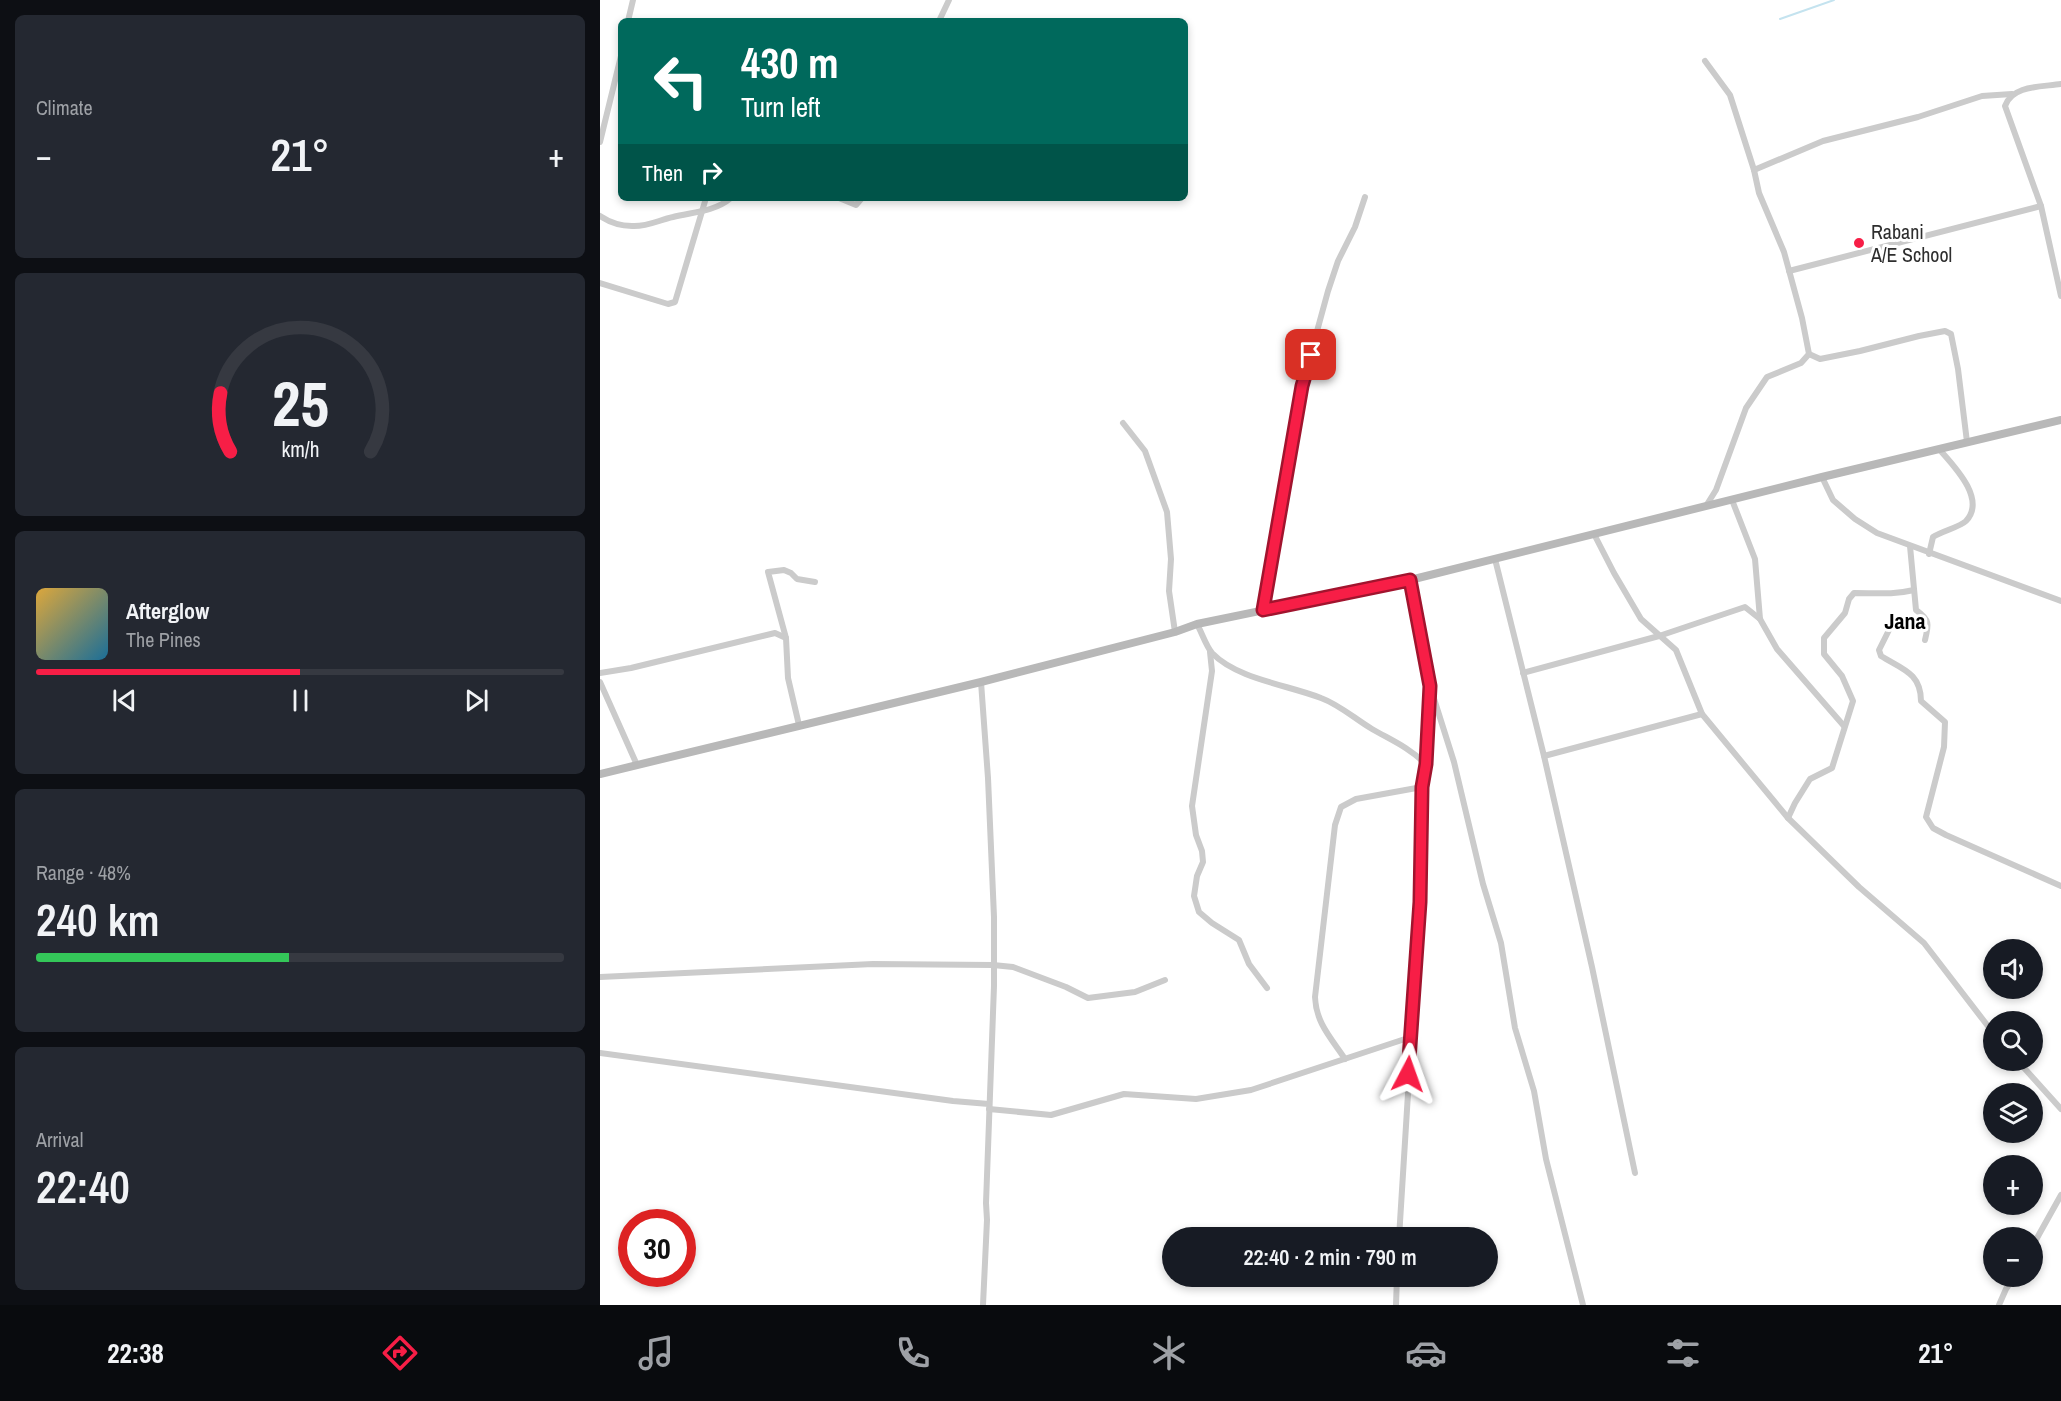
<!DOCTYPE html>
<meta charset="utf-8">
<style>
body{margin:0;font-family:"Archivo Narrow",sans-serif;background:#242831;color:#f1f3f6;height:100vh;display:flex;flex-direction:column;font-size:22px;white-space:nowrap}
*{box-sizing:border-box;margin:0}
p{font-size:20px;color:#9ea1a6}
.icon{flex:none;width:33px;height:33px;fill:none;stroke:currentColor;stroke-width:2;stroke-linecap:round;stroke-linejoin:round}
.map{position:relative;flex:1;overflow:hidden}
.panel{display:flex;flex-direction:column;gap:15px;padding:15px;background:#0d0f14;width:600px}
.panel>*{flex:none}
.guide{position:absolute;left:18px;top:18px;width:570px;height:183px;border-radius:9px;box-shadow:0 3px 9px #0003;background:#00695c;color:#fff;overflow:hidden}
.buttons{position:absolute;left:1383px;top:939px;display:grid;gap:12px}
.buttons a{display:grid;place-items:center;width:60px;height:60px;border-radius:50%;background:#171b24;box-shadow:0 3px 9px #0003;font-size:30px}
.speed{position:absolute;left:18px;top:1209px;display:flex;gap:12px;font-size:30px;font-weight:700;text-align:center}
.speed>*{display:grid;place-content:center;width:78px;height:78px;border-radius:50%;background:#171b24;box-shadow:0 3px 9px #0003;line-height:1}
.speed .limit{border:9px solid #d22;background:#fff;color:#111}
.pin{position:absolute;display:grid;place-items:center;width:51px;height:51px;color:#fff;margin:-26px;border-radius:12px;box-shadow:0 3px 9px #0006}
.me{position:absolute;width:66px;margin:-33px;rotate:4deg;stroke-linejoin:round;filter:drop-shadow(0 0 4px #0008)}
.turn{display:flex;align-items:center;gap:21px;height:126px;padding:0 24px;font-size:27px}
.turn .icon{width:78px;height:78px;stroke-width:2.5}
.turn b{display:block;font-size:42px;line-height:51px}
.then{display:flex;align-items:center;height:57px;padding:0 24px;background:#0003;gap:12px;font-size:22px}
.big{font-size:45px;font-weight:600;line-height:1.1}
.panel .tile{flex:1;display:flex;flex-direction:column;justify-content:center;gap:9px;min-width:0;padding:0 21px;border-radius:9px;background:#242831}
.panel .dial{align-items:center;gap:0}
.dial svg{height:156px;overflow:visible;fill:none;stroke:#363941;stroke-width:7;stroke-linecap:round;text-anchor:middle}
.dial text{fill:#f1f3f6;stroke:none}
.song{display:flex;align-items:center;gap:18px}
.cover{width:72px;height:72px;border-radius:9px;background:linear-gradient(135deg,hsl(40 70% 55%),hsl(200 70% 35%))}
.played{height:6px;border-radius:3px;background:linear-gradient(90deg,#f71e46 50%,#363941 50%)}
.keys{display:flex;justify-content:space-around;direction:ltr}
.heat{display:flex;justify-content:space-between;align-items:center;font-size:33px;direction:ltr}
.charge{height:9px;border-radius:4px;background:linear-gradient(90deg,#34c759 48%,#363941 0)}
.trip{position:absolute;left:562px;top:1227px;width:336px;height:60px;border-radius:30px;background:#171b24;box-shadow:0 3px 9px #0003;font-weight:600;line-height:60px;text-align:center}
.dock{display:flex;height:96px;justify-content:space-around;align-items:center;background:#090b0e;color:#9ea1a6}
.dock .icon{width:42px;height:42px}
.dock .selected{color:#f71e46}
.dock b{font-size:27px;color:#f1f3f6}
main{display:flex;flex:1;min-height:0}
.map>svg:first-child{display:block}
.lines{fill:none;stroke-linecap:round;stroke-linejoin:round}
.stream{stroke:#c4e3ef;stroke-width:2}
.street{stroke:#cbcbcb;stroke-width:6}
.secondary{stroke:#b8b8b8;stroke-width:8}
.route-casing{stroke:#a1142e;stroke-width:15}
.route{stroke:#f71e46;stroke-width:10}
.poi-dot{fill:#f71e46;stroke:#fff;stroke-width:2}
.labels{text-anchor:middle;stroke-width:6;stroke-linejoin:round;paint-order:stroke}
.poi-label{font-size:20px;fill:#2e2e2e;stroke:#fff;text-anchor:start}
.quarter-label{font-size:22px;font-weight:bold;fill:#000;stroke:#fff}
</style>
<main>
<section class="panel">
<div class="tile"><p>Climate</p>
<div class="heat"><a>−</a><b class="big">21°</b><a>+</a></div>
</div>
<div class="tile dial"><svg viewBox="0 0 100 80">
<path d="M14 69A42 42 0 1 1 86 69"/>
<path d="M14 69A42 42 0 0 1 9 39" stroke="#f71e46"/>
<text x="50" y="56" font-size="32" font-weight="700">25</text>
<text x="50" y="72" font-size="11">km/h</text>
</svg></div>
<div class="tile">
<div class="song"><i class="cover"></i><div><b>Afterglow</b><p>The Pines</p></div></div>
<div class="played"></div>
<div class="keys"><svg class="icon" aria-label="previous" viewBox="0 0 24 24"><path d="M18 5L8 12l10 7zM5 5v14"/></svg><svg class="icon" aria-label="pause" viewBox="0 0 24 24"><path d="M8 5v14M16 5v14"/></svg><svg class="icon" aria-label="next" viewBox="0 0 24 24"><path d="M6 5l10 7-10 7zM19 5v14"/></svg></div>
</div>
<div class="tile"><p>Range · 48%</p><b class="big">240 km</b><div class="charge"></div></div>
<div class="tile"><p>Arrival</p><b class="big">22:40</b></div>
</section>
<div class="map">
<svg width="1461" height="1305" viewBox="0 0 1461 1305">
<rect width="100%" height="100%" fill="#fff"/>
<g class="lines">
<!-- stream -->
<polyline class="stream" points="1180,19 1234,0"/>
<!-- street -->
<g class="street">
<polyline points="28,21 33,0"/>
<polyline points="339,21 349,0"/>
<polyline points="1105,61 1130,95 1154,170 1159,193 1184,252 1202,318 1209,354 1201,363 1167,377 1146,408 1116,490 1106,506"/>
<path d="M1461,84C1442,87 1412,85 1405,106L1441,206L1461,296"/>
<polyline points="0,142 21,56"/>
<polyline points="1154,170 1223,141 1318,117 1382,96 1412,94"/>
<polyline points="239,198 256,205 262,198"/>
<path d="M0,216C9,222 21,226 32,226C47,227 59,220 73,217C93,212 114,212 131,198"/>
<polyline points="1189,271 1441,206"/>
<polyline points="0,283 68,304 75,302 106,198"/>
<polyline points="1209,354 1220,359 1260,351 1319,336 1345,331 1351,334 1358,369 1367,442"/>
<polyline points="523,423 545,451 567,512 571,559 569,591 575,632"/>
<polyline points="1222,477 1233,500 1255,519 1277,533 1461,601"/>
<polyline points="1132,500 1155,559 1160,619 1177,649 1244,726"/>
<polyline points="994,534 1014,573 1041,619 1076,650 1102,714 1188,818 1259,887 1324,943 1394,1034"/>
<path d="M1310,546L1316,610C1330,620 1329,624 1325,640"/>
<path d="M1329,554L1333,537C1342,531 1360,527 1366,521C1387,499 1353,465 1339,449"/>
<polyline points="895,559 944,756 992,967 1035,1173"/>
<polyline points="810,580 830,686 854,762 883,884 901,943 915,1028 934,1091 946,1159 983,1305"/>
<polyline points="663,610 702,386 728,291 738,261 755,227 765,197"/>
<path d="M1294,620L1279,650L1281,656C1302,669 1321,673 1321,701L1345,722L1344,747L1326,817L1333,828L1346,835L1461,886"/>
<path d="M597,624C602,633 606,646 612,653C637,679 688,685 721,698C740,705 755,719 772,729C793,741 808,747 826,764"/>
<polyline points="186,638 168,572 184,570 191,573 197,579 215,582"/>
<polyline points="610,652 612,671 592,806 596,835 602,851 603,862 597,876 594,896 599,912 612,923 639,940 649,964 667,988"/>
<polyline points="0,673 31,668 175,633 186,638 188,678 199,725"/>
<polyline points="923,673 1059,636 1145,607 1160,619"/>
<polyline points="0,682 37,765"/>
<polyline points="381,682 388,778 394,917 394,986 386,1203 387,1220 383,1305"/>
<polyline points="944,756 1102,714"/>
<path d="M1188,818L1195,803L1210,779L1232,768L1253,701L1242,676L1224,654V638L1245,613L1249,599L1254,593C1276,593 1293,595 1314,590"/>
<polyline points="0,977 273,964 393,965 413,967 466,987 488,998 535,992 565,980"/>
<polyline points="0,1053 353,1101 389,1104"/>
<path d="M745,1059C731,1038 716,1023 715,997L735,825L741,807L756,799L822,787"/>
<polyline points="1417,1060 1461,1109"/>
<polyline points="389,1109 451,1115 524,1094 596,1099 651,1090 811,1037"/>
<polyline points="799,1238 820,901 822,787 826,764 830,690"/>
<polyline points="1432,1247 1461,1195"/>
<polyline points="796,1305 797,1276"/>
<polyline points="1399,1305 1406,1289 1415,1276"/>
</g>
<!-- secondary -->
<polyline class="secondary" points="0,774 381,682 575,632 597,624 810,580 1222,477 1461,420"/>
</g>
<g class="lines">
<!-- route casing -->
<g class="route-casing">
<polyline id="route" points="711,355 702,386 663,610 810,580 830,686 826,764 822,787 820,902 808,1074"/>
</g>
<!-- route -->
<use href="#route" class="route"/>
</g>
<!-- markers -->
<circle class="poi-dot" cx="1259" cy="243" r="6"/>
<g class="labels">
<!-- poi labels -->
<g class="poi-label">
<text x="1271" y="239">Rabani<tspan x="1271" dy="23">A/E School</tspan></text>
</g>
<!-- quarter labels -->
<g class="quarter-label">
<text x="1305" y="629">Jana</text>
</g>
</g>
</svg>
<div class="buttons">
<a><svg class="icon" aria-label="sound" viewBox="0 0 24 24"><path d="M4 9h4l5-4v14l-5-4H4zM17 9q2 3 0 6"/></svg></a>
<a><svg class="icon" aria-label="search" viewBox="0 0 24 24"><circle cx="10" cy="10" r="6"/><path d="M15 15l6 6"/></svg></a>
<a><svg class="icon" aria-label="layers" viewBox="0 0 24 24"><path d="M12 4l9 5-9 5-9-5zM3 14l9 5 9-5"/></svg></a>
<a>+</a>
<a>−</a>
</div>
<div class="speed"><div class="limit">30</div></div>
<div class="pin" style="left:711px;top:355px;background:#d93025"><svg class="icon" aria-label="arrive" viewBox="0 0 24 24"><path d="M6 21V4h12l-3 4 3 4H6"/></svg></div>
<svg class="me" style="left:808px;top:1074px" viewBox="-20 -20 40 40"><path d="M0-17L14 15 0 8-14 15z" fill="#f71e46" stroke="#fff" stroke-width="4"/></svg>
<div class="trip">22:40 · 2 min · 790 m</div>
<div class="guide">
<div class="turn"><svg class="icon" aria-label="left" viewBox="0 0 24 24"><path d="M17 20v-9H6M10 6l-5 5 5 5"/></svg><div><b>430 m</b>Turn left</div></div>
<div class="then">Then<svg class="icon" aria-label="right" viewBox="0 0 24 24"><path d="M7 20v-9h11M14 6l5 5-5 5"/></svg></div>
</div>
</div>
</main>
<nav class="dock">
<b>22:38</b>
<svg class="icon selected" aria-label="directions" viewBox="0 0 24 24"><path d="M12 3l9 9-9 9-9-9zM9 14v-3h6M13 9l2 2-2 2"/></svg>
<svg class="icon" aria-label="music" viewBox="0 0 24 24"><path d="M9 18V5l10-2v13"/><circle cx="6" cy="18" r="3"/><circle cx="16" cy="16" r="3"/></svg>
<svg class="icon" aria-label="phone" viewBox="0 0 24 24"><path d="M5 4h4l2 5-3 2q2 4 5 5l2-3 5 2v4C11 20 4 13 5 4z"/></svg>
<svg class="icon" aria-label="climate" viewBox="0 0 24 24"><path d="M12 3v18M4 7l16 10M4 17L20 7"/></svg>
<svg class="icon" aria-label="car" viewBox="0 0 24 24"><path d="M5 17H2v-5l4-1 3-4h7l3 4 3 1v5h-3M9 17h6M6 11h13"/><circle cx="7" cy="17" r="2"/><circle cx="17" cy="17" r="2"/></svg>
<svg class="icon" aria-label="filters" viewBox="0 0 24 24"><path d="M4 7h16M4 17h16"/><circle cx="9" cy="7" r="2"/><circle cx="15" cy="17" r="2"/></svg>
<b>21°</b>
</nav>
